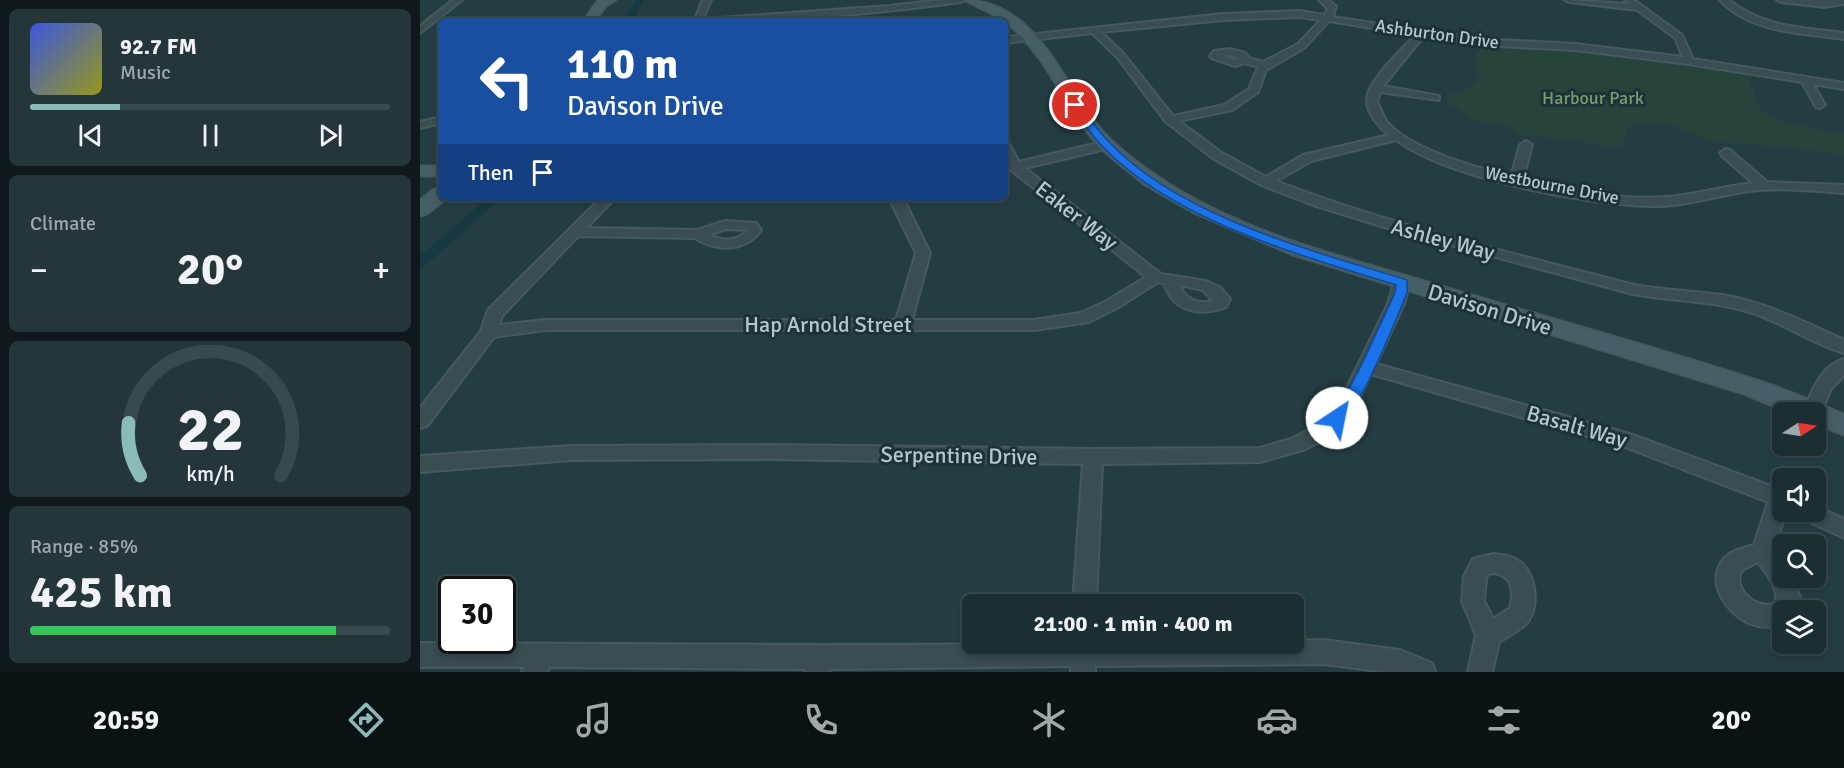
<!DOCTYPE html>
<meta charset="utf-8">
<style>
body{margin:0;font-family:Signika,sans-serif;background:#24363a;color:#f1f3f6;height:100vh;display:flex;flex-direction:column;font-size:22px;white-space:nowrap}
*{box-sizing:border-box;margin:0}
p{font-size:20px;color:#a0a8ac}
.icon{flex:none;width:33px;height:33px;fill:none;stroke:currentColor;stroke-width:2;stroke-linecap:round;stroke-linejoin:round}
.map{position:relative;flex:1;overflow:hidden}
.sheet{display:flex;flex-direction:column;gap:9px;padding:9px;background:#0f191c;width:420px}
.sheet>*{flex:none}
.top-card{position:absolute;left:18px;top:18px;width:570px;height:183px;border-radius:9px;box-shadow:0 3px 9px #0003,0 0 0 2px #394a4d;background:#1a4fa0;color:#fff;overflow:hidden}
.needle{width:39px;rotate:78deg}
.controls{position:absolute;left:1352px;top:402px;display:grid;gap:12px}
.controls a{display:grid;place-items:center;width:54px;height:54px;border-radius:9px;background:#1b2e32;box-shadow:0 3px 9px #0003,0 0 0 2px #394a4d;font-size:30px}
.speed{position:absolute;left:18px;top:576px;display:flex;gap:12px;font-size:30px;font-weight:700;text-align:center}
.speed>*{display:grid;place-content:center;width:78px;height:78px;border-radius:50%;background:#1b2e32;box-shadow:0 3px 9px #0003,0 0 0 2px #394a4d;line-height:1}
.speed .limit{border:3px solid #111;border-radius:9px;background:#fff;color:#111}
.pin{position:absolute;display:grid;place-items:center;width:51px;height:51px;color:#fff;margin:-26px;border:3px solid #fff;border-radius:50%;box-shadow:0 2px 6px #0007}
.me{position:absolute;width:66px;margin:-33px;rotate:34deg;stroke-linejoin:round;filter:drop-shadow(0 0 4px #0008)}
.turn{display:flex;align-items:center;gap:21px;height:126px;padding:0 30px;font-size:27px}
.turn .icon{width:78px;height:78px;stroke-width:2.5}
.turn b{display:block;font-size:42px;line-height:51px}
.then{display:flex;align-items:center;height:57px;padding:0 30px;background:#0003;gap:12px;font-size:22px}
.big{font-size:45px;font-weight:700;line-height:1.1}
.sheet .card{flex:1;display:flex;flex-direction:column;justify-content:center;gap:9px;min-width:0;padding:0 21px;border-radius:9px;background:#24363a}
.sheet .dial{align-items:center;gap:0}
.dial svg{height:156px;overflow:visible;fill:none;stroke:#394a4d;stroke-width:7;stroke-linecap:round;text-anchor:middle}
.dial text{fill:#f1f3f6;stroke:none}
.song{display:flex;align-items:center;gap:18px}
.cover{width:72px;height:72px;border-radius:9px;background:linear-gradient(135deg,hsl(230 70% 55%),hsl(60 70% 35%))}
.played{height:6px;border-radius:3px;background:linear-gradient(90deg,#8bbbb9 25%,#394a4d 25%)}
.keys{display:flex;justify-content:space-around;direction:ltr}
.heat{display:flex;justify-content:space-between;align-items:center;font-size:33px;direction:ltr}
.charge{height:9px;border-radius:4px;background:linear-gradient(90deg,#34c759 85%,#394a4d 0)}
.trip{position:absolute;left:542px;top:594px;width:342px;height:60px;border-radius:9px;background:#1b2e32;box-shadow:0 3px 9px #0003,0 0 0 2px #394a4d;font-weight:700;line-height:60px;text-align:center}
.tabs{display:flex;height:96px;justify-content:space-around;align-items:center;background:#0b1214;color:#a0a8ac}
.tabs .icon{width:42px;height:42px}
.tabs .active{color:#8bbbb9}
.tabs b{font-size:27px;color:#f1f3f6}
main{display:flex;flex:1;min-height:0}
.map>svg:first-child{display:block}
.green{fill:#26443c}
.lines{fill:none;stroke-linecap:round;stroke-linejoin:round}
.canal{fill:#163942;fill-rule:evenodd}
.street-casing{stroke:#45595f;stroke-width:4}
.secondary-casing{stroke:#45595f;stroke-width:3}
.street{fill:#394d52;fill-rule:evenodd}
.secondary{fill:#465e66;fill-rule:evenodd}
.route{fill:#1a73e8;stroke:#114b97;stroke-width:1.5}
.labels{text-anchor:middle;stroke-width:6;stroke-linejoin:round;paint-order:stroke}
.far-street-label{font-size:18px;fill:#b6c7cc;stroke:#1d3238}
.far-park-label{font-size:18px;fill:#739f6b;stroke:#1d3238}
.street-label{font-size:22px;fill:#b6c7cc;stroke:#1d3238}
</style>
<main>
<section class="sheet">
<div class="card">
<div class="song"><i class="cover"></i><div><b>92.7 FM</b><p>Music</p></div></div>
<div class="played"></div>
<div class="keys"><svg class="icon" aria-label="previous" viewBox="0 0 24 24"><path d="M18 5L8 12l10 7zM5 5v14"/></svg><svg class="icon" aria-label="pause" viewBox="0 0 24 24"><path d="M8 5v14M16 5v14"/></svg><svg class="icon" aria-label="next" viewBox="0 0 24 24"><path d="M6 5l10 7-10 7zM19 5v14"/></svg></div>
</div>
<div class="card"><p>Climate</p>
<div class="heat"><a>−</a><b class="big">20°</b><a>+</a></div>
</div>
<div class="card dial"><svg viewBox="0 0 100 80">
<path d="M14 69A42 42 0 1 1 86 69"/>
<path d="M14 69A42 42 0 0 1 8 42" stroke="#8bbbb9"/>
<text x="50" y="56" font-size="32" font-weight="700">22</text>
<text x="50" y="72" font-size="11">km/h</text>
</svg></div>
<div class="card"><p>Range · 85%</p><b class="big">425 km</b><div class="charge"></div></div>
</section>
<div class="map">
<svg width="1424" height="672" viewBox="0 0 1424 672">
<rect width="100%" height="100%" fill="#243d43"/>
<!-- green -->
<polygon class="green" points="1059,46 1177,52 1327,74 1340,109 1366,123 1424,134 1424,155 1355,146 1292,142 1254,126 1228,121 1207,128 1204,145 1190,148 1149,139 1098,135 1089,126 1056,121 1027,102 1027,95 1040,93 1060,79 1055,66"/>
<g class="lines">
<!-- canal -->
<g class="canal">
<polygon points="216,0 224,0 212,21 204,21"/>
<polygon points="68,198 81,198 5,266 0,267 0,256"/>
</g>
<!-- street casing -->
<g class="street-casing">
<g id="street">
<polygon points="33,0 42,0 0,33 0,26"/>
<polygon points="283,0 291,0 282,21 274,21"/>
<path d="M521,0H545L541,2C460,13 378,21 296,21L300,18L469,6Z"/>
<path d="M899,0H908L916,6L913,17L1060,39L1155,44L1263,57L1255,38L1217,10L1149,2L1145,0L1209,4L1205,0H1214L1262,35L1273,59L1424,83V89L1393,84L1405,105L1400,108L1396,107L1382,82L1269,64L1155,50L1060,45L1004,36L963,86L1019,96V100L960,92L957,102C961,108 963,118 968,123C990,149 1057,168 1091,176L1100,145L1106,141L1112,145L1103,179C1148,189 1199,201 1246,197C1275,195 1304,186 1333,183L1302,156L1300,153L1306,149L1310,150L1347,182L1424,185V193C1392,191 1361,187 1329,191C1296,196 1263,207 1230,206C1166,205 1027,178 976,140L891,161L856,181C972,226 1094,253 1214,285C1243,290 1273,291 1302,295C1345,302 1385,322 1424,340V353C1389,343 1358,319 1322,310C1287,300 1249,301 1213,294L961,226L893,205L841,185L794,159L746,122L697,57L672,33L585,43V37L597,36L803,14L879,11L905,15L908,9ZM879,17L901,20L878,44L843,62L829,58L825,53L810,49L794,51L790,56L792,58L815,66L825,63L838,67L829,89L804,105L753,116L703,53L681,32L803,20ZM909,21L995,35C982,49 948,81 947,99C946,113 960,128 969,135L883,155L846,177L802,153L759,121L812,110L838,92L846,70L884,48ZM803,55H810L819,59L815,60Z"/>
<path d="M1300,0H1309C1341,27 1384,28 1424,33V39C1382,33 1330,33 1300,0Z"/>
<polygon points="1357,0 1424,0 1424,4 1404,7 1361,2"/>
<polygon points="21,117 21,123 0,128 0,122"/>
<path d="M686,141L692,145L690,148L605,168L741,274L786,281L801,288L810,299L806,307C780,317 753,312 744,283L738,282L697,308L669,322L614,330H125L74,337L7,426L0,428V408L61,331L68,310L181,198H195L166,228L277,230L305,221L336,223L341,230C325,252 297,252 275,238L158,236L82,316L79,325L125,320H476L496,253L469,198H483L510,253L492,320H614L660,313L685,302L726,277L591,170L585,159V143L589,144L599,162ZM306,229L327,230C317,243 303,241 289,235ZM760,285L783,290L793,301C779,305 765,300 760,285Z"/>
<path d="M982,278L990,283L984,304L956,364L1210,434L1362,490V512H1366L1354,549L1362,559V578H1373L1380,598L1376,610H1362V625C1352,627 1344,628 1334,625C1308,617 1280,578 1308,555C1315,550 1326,547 1334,545L1348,502L1205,447L951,374L933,411L915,434L883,450L840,462L682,464L676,604H653L663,464L351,459L151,460L0,472V456L151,446L351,445L673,449L840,448L871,439L901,424L920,402L968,304L974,283ZM1338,562C1347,574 1360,590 1355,604C1337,608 1316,594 1320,573L1324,569Z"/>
<path d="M1424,359V375L1411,389L1399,417L1395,418V412H1384C1390,393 1402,365 1424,359Z"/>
<polygon points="1395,506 1424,519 1424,538 1381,518 1378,512 1395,512"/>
<path d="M1073,554C1083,555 1093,556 1100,562C1116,574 1119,604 1109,620C1104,629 1088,636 1079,642L1072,672H1048L1056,635L1042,601L1044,576L1053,559ZM1073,573C1093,575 1094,592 1090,608L1073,619L1064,601L1066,578L1068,574Z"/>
<polygon points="903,640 980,650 1012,663 1015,672 966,672 903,664 675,666 675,672 651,672 651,666 410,669 409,672 385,672 386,669 129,667 127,672 102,672 104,667 0,667 0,643 401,645 873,644 873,641"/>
</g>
</g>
<!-- secondary casing -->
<g class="secondary-casing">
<g id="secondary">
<polygon points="178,0 196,0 186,6 175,21 163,21"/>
<path d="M544,0C616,0 642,82 680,128C702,153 731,173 759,190C835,235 923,257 1008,282C1118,315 1230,345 1340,381C1368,390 1396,403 1424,414V435L1395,424V412H1367L1324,394L873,255L772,212L725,185L682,150L660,124L622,62L603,38L585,21Z"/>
<rect x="0" y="166" width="21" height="10"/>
<polygon points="21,187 21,198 27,198 7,214 0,216 0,200 14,189"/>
</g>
</g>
<!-- street -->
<use href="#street" class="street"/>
<!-- secondary -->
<use href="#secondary" class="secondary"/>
</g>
<!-- route -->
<path class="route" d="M652,103H658C668,116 678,131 690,143C761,217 890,250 987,280V293C978,315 938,415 921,422C917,424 916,423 912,422L910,418L921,403L940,368L975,293L976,285C880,255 754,221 683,147C671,135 662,120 652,107Z"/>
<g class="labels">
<!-- far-street labels -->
<g class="far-street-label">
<text transform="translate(1017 34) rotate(8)" y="6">Ashburton Drive</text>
<text transform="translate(1132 185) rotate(11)" y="6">Westbourne Drive</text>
</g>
<!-- far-park labels -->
<g class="far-park-label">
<text x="1173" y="104">Harbour Park</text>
</g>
<!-- street labels -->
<g class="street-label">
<text transform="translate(657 215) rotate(38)" y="8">Eaker Way</text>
<text transform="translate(1023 239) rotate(15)" y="8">Ashley Way</text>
<text transform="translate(1070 309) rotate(17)" y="8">Davison Drive</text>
<text x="408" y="332">Hap Arnold Street</text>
<text transform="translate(1157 426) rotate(16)" y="8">Basalt Way</text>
<text transform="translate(539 455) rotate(1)" y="8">Serpentine Drive</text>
</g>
</g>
</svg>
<div class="controls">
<a><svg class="needle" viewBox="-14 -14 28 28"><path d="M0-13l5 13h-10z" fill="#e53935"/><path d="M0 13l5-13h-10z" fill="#a0a8ac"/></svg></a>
<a><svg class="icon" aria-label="sound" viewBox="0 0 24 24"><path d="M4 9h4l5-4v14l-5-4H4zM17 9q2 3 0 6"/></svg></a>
<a><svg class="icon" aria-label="search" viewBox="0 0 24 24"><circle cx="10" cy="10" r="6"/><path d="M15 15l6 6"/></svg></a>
<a><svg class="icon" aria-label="layers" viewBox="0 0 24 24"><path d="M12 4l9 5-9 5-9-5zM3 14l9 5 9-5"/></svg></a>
</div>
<div class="speed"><div class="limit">30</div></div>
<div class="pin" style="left:655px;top:105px;background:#d93025"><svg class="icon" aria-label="arrive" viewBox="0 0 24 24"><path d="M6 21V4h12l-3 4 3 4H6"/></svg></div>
<svg class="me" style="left:917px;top:418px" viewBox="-20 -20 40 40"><circle r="19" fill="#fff"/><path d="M0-13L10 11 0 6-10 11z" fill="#1a73e8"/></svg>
<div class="trip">21:00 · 1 min · 400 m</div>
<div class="top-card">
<div class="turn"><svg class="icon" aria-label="left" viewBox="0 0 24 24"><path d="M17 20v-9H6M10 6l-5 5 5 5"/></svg><div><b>110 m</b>Davison Drive</div></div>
<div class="then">Then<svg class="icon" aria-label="arrive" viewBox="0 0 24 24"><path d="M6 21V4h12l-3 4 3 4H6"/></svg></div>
</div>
</div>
</main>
<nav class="tabs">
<b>20:59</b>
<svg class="icon active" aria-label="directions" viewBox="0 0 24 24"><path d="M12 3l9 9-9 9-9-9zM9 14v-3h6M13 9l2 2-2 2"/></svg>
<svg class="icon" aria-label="music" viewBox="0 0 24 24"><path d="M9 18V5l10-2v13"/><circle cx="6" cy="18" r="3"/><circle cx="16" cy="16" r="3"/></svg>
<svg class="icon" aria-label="phone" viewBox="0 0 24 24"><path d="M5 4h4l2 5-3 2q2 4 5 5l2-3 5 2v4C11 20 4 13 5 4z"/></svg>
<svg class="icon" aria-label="climate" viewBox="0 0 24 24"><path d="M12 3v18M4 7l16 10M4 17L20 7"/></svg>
<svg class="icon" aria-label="car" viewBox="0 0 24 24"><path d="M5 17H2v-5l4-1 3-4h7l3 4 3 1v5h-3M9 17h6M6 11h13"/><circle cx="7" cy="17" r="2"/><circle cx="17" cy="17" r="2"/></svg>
<svg class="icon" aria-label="filters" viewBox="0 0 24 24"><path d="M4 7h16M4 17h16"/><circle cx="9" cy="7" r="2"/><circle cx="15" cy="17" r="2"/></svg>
<b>20°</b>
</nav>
